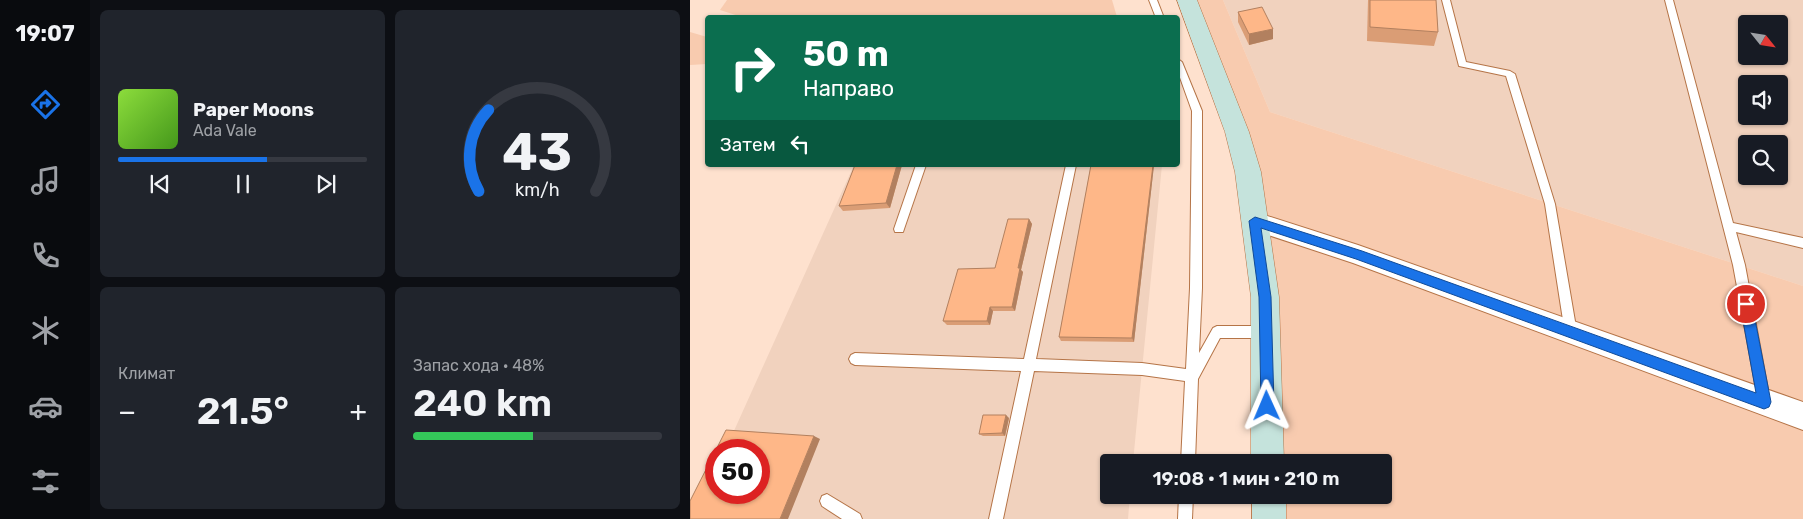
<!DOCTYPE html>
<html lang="ru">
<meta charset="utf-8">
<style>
body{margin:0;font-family:Rubik,sans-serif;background:#20242c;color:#f1f3f6;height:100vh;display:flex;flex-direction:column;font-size:19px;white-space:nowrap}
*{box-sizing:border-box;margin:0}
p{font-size:16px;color:#9ea1a6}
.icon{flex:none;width:28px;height:28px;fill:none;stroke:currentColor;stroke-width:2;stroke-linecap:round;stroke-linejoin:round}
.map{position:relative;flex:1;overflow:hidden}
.sheet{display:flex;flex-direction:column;gap:10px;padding:10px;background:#0d0f14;width:600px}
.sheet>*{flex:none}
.top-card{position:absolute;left:15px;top:15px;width:475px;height:152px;border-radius:5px;box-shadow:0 1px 4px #0004;background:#0b6e4f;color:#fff;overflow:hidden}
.needle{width:32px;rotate:120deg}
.tools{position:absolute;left:1048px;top:15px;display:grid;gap:10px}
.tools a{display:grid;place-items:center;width:50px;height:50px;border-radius:5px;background:#171b24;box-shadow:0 1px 4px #0004;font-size:25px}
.speed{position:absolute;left:15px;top:439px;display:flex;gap:10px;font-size:25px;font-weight:700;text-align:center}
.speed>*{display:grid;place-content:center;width:65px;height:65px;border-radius:50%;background:#171b24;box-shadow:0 1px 4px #0004;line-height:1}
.speed .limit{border:8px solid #d22;background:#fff;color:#111}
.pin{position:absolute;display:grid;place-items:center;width:42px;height:42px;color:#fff;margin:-21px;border:2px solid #fff;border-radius:50%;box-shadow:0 1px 5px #0007}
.me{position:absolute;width:55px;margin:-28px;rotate:359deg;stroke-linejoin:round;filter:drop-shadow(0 0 4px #0008)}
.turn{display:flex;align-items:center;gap:18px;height:105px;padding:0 15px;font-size:22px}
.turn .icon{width:65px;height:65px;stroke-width:2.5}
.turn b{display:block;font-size:35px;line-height:42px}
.then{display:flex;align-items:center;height:48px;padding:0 15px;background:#0003;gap:10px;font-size:19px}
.big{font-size:38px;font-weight:600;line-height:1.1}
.sheet .card{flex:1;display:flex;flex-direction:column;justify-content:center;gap:8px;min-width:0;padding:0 18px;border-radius:8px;background:#20242c}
.sheet .dial{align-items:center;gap:0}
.dial svg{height:130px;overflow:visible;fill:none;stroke:#363941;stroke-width:7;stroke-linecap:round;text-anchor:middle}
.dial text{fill:#f1f3f6;stroke:none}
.song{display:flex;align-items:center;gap:15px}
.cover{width:60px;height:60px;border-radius:8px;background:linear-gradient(135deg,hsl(90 70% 55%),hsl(100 70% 35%))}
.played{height:5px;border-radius:2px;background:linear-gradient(90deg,#1a73e8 60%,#363941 60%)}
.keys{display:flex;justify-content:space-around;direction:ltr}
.heat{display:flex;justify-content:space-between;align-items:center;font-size:28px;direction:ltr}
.charge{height:8px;border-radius:4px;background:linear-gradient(90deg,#34c759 48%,#363941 0)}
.sheet .tiles{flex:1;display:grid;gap:10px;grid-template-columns:repeat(2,1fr)}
.trip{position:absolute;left:410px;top:454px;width:292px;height:50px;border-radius:5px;background:#171b24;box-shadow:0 1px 4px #0004;font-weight:600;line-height:50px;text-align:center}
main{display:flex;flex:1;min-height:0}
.menu{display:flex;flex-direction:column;width:90px;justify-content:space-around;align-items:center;background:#090b0e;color:#9ea1a6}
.menu .icon{width:35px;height:35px}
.menu .active{color:#1a73e8}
.menu b{font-size:22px;color:#f1f3f6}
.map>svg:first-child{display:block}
.built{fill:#f1d2be;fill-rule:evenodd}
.green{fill:#f8cbaf}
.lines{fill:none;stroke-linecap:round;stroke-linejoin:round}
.lane-casing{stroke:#b57447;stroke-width:2}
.street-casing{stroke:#b57447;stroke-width:2}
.secondary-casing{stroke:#b57447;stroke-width:1}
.lane{fill:#fff;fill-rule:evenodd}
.street{fill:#fff;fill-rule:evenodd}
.secondary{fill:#c5e3dc;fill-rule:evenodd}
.wall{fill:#da9d75}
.shaded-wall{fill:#b2805f}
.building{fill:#feb788;stroke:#b2805f;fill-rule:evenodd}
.route{fill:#1a73e8;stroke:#114b97}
</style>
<main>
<nav class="menu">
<b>19:07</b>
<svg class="icon active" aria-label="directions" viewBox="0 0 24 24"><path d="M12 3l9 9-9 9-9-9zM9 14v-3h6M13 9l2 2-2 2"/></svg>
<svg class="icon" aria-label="music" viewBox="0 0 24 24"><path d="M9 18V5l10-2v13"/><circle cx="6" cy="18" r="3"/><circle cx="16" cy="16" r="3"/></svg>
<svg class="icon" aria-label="phone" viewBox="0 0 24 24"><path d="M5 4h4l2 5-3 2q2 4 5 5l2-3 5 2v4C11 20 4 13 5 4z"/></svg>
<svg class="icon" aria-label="climate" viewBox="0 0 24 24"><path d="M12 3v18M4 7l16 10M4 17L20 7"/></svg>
<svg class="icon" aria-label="car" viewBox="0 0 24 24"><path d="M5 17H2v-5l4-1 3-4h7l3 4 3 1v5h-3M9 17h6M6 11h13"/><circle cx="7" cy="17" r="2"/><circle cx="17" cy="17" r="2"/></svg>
<svg class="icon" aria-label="filters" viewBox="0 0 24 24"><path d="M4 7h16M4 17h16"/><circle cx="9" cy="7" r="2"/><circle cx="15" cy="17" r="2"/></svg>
</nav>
<section class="sheet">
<div class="tiles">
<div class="card">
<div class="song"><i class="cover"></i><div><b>Paper Moons</b><p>Ada Vale</p></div></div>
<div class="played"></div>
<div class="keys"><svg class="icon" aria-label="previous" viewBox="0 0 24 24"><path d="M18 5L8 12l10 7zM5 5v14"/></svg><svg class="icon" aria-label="pause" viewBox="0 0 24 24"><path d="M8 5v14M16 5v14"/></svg><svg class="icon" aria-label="next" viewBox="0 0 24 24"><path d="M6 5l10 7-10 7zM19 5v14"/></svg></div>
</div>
<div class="card dial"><svg viewBox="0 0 100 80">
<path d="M14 69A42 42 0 1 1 86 69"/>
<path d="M14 69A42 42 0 0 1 20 19" stroke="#1a73e8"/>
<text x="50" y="56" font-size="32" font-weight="700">43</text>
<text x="50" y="72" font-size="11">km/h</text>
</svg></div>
<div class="card"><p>Климат</p>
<div class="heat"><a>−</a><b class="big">21.5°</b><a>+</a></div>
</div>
<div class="card"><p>Запас хода · 48%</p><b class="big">240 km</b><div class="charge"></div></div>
</div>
</section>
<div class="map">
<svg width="1113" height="519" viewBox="0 0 1113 519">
<rect width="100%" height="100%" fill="#fee1ce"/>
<!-- built -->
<g class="built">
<path d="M533,0H1113V286L580,112ZM1056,24H1089V56H1056ZM1056,84H1089V116H1056ZM1056,144H1089V176H1056Z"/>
<polygon points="164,165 472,165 443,462 419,462 419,495 440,495 438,519 0,519 26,492 69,492 69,450 43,433"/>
</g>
<!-- green -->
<g class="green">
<polygon points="37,0 422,0 427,17 55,18 30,10"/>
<polygon points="497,0 533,0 580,112 1113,286 1113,519 579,519 579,495 694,495 694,462 578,462 576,332 558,172"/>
<polygon points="0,32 17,37 17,64 0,65"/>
</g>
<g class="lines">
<!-- lane casing -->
<g class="lane-casing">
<g id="lane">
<polygon points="459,0 467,0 474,18 466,18"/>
<polygon points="752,0 760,0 776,62 820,71 825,74 865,204 887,333 885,337 881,339 877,337 875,333 855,204 816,76 769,66"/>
<polygon points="975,0 983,0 1043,223 1113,238 1113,248 1046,232 1055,265 1080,400 1079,404 1074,406 1069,404 1068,400 1043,265"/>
<polygon points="488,59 492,62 512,111 512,288 509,353 523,328 527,326 575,326 579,328 581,332 579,336 575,338 530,338 508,379 505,462 491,462 495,381 452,375 344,371 313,519 299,519 331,371 165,365 161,363 159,359 161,355 165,353 334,359 376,165 386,165 346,359 452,363 496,369 500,288 502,111 488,72"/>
<polygon points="226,165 236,165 214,229 213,232 205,232 204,229"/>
<polygon points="137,494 170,514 172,519 152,519 132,506 130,501 132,496"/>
<polygon points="489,495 503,495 502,519 488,519"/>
</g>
</g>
<!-- street casing -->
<g class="street-casing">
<polygon id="street" points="565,212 668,245 1113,402 1113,430 663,263 557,228 554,221 557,214"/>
</g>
<!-- secondary casing -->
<g class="secondary-casing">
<g id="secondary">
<polygon points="487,0 507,0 559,132 571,172 589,297 594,462 561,462 561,297 545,172 535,132"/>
<rect x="562" y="495" width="34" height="24"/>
</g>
</g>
<!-- lane -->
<use href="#lane" class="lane"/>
<!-- street -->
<use href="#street" class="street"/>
<!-- secondary -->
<use href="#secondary" class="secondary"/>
</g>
<!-- wall -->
<g class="wall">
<polygon points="678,0 746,0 748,32 744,46 677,41"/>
<polygon points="548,12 583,29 583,39 559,45 548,22"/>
<polygon points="165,165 212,165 200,208 153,211 149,206"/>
<polygon points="401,165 464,165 444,342 371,341 369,337"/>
<polygon points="339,219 342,224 331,270 333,272 325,311 303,311 300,325 257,325 253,321 305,268"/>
<polygon points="319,418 315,436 293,436 289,434"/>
</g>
<!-- shaded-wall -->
<g class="shaded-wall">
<polygon points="583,29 583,39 559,45 559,34"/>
<polygon points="207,165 212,165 200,208 196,203"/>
<polygon points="463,165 464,165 444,342 442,338"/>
<polygon points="339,219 342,224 331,270 333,272 325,311 322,307 328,268"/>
<polygon points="300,307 303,311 300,325 297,321"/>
<polygon points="316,415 319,418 315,436 312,433"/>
<polygon points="124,436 130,439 98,519 90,519"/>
</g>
<!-- building -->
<g class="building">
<polygon points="680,0 746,0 748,32 680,27"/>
<polygon points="572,7 583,29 559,34 548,12"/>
<polygon points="165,165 207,165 196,203 149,206"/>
<polygon points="401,165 463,165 442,338 369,337"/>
<polygon points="318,219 339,219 328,268 330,268 322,307 300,307 297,321 253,321 268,269 305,268"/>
<polygon points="293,415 316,415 312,433 289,434"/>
<path d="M36,430L124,436L90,519H0V501ZM26,450H69V492H26Z"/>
</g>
<!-- route -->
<polygon class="route" points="565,217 672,251 1066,393 1050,304 1052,301 1056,299 1060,301 1062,304 1081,402 1079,407 1074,409 666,259 571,228 581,297 584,406 582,411 577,413 573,411 571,406 569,297 559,221"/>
</svg>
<div class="tools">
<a><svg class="needle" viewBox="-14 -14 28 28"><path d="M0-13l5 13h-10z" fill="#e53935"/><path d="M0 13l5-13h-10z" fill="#9ea1a6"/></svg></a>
<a><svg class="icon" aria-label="sound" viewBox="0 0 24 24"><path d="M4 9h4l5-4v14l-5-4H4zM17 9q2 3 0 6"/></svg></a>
<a><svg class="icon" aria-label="search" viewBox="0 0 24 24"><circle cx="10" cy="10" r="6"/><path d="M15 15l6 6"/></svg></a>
</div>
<div class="speed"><div class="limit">50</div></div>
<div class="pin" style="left:1056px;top:304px;background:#d93025"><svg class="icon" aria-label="arrive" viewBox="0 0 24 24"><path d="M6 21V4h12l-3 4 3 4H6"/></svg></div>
<svg class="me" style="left:577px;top:406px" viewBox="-20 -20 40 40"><path d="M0-17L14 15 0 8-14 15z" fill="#1a73e8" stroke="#fff" stroke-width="4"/></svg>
<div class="trip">19:08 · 1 мин · 210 m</div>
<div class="top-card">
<div class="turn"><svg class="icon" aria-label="right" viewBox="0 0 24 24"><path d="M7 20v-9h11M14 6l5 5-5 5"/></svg><div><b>50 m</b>Направо</div></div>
<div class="then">Затем<svg class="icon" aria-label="left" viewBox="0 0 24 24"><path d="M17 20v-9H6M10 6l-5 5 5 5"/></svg></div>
</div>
</div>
</main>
